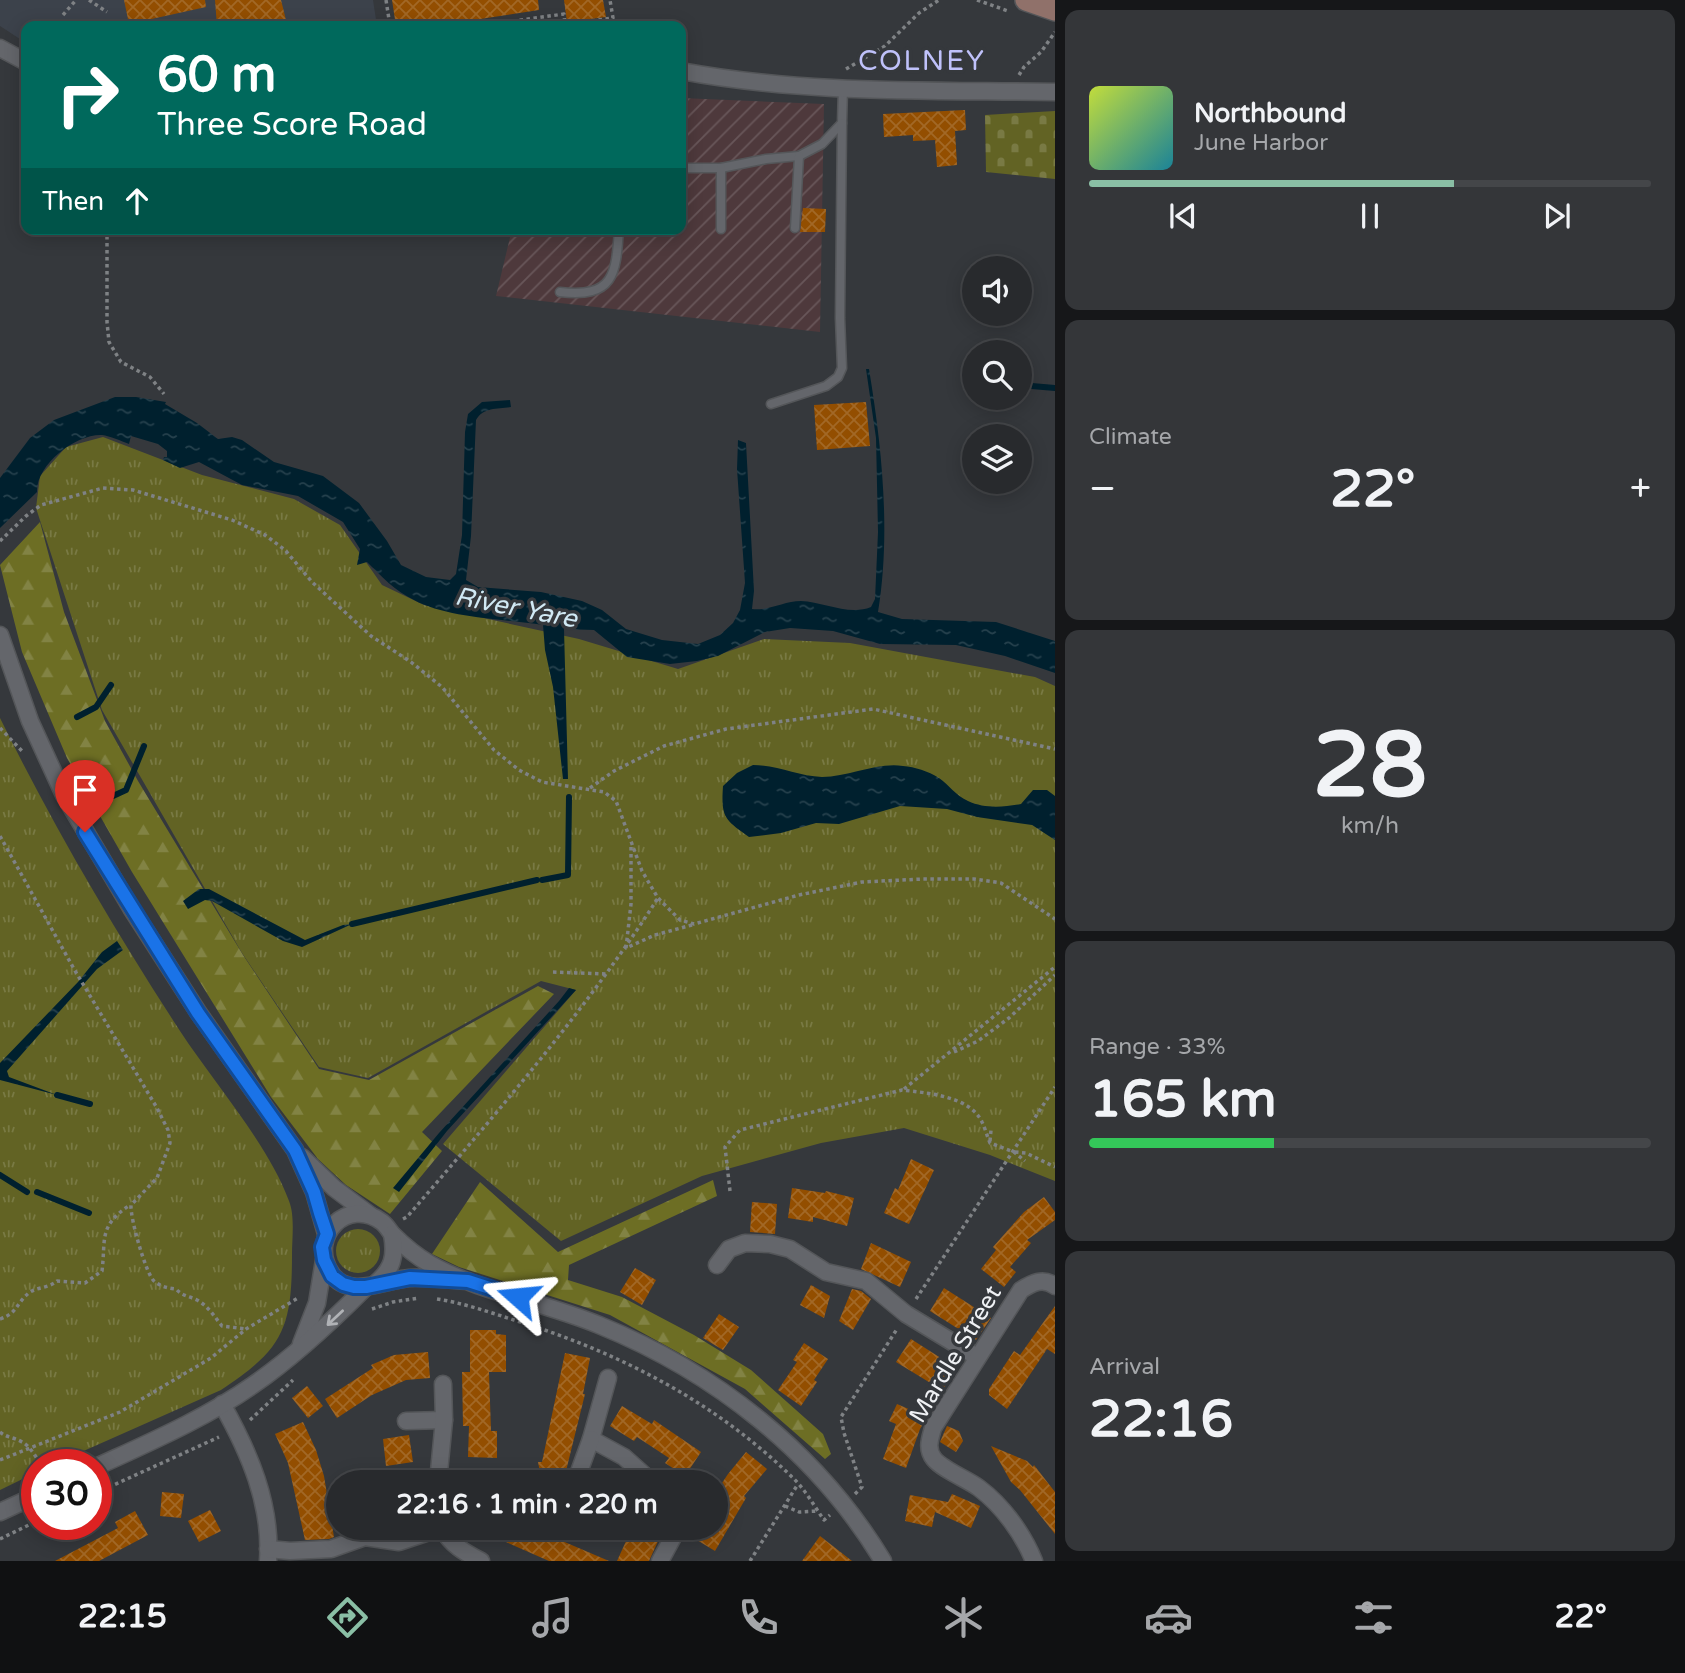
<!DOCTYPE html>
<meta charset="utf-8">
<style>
body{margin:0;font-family:"Varela Round",sans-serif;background:#343639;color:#f1f3f6;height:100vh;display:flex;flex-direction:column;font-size:26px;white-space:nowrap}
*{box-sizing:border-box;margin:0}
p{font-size:23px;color:#a5a7aa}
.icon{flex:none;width:38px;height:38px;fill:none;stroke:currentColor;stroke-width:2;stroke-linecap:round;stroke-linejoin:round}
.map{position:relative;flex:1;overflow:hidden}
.panel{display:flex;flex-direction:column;gap:10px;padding:10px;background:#161719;width:630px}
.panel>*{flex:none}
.hud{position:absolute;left:21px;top:21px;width:665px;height:214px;border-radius:14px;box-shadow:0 4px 18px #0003,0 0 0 2px #444649;background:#00695c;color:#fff;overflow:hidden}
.fabs{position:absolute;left:962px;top:256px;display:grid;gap:14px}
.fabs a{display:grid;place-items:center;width:70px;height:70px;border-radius:50%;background:#282a2d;box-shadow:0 4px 18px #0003,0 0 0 2px #444649;font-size:35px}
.speed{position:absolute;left:21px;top:1449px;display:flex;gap:14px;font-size:35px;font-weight:700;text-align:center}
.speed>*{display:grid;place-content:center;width:91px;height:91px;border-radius:50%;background:#282a2d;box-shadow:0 4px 18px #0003,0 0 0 2px #444649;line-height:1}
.speed .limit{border:10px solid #d22;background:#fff;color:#111}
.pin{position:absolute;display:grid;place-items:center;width:60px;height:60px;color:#fff;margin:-72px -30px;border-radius:50% 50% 50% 0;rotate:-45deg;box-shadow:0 0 7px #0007}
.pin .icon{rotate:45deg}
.me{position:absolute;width:77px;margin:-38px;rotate:288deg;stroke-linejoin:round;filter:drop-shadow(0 0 5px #0008)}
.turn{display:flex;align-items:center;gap:24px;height:147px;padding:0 21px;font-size:32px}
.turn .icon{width:91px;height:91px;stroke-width:2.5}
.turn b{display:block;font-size:49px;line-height:60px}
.then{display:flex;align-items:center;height:66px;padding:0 21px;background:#0003;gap:14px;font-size:26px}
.big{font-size:52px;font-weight:800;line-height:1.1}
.panel .tile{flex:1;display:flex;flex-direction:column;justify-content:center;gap:10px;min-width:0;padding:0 24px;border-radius:14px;background:#343639}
.panel .dial{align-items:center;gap:0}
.dial b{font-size:91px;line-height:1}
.song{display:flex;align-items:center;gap:21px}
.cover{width:84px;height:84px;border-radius:10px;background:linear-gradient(135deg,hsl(70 70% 55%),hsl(190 70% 35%))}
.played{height:7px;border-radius:4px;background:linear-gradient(90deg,#8abfa5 65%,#444649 65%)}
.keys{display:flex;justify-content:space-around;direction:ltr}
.heat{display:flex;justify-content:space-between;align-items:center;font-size:38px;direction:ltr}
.charge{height:10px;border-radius:5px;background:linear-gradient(90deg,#34c759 33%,#444649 0)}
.trip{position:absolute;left:326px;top:1470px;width:402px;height:70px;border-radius:35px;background:#282a2d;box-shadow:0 4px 18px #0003,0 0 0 2px #444649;font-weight:800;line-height:70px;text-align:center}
.menu{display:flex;height:112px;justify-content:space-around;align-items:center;background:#101112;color:#a5a7aa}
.menu .icon{width:49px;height:49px}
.menu .on{color:#8abfa5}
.menu b{font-size:32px;color:#f1f3f6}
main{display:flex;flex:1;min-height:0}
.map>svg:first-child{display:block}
.industrial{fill:url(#industrial-furrows)}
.built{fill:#3c424b}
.grass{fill:url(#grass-tufts)}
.forest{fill:url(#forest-firs)}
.cemetery{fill:url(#cemetery-stones)}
.water{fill:url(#water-ripples)}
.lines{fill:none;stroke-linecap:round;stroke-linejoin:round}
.stream{stroke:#00202e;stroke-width:6}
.building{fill:url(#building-cross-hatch)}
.service-casing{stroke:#545659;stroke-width:11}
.minor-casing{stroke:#545659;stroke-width:19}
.secondary-casing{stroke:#545659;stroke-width:24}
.path{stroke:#7f8285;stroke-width:3.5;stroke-dasharray:3.5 3.5;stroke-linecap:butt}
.service{stroke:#64666b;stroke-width:8}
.minor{stroke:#64666b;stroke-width:16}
.secondary{stroke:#90716a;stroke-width:21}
.oneway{stroke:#b0b2b6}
.route-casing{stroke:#114b97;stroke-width:18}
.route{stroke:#1a73e8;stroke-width:12}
.labels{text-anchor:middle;stroke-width:7;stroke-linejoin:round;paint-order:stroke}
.street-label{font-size:24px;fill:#eff1f4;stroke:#35383c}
.water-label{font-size:26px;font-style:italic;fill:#d1e9f4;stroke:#35383c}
.quarter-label{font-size:28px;letter-spacing:2px;fill:#bfc1fa;stroke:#35383c}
</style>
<main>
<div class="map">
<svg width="1055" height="1561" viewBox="0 0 1055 1561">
<defs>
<pattern id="industrial-furrows" width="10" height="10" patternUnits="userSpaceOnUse" patternTransform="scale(1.75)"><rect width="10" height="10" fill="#4e393c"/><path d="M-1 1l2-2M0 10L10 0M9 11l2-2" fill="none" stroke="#685659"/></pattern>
<pattern id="grass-tufts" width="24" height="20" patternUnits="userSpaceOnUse" patternTransform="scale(1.75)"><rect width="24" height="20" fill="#626324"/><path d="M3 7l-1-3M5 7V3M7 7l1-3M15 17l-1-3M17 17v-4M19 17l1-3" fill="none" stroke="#797a44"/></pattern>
<pattern id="forest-firs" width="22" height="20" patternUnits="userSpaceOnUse" patternTransform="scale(1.75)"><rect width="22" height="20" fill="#6d6e24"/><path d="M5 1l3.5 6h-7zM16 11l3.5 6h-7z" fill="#828344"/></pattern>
<pattern id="cemetery-stones" width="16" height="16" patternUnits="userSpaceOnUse" patternTransform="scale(1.75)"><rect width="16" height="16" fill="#626324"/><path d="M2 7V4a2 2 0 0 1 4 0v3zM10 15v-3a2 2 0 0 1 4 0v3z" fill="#797a44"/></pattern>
<pattern id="water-ripples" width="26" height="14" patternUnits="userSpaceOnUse" patternTransform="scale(1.75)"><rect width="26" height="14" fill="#00202e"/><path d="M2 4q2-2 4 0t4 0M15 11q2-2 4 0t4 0" fill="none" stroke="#26414d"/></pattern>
<pattern id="building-cross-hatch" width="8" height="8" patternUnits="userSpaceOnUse" patternTransform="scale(1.75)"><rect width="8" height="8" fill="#934e00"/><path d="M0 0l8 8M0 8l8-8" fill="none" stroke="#a26826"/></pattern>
</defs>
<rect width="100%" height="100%" fill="#35383c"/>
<!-- industrial -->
<polygon class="industrial" points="681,98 824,104 820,332 496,296 512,229 681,229"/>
<!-- built -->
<polygon class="built" points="0,0 373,0 377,26 26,26 26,43 0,26"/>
<!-- grass -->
<g class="grass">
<polygon points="103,437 202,475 294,499 340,525 382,585 424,605 579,639 678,669 764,639 850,643 1035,677 1055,686 1055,1181 990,1155 904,1128 821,1143 702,1176 561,1241 443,1144 576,990 541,981 368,1078 319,1067 242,953 102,710 36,508 40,476 66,447"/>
<path d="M0,718C53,826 115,931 180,1031C214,1083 268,1144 289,1201C295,1216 292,1238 292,1254C292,1329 283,1349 221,1390L52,1465H37V1472L0,1490Z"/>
<circle cx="358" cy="1251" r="22"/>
</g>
<!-- forest -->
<g class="forest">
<polygon points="40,522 64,612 105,721 138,781 243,955 319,1069 369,1080 538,986 554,994 422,1132 442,1151 390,1214 346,1185 318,1159 271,1097 132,872 67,758 22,652 0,565"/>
<polygon points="713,1180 717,1196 569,1265 568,1280 622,1297 694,1335 751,1370 823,1434 831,1454 825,1459 745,1389 610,1315 459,1267 432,1254 480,1182 558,1252"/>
</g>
<!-- cemetery -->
<polygon class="cemetery" points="1055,111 1055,179 986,172 985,115"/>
<!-- water -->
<g class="water">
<path d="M866,369H869C882,448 891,533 878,612L902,619L996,622L1055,641V673L1005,656L956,645L880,644L833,631L790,628L765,632L718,656L697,661L670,664L627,657L594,630L564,629L568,779H563L553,687L545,650L543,625C504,619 447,618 414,600C395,591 381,576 367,562L357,565L360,549L343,522L298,496L242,485L199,462L180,468L163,460L164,457H167V451L158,444L131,436L129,444C121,441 110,436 102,435C75,434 36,465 37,492L0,528V478L30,438L54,420L115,397H136L166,402L165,404L197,423L218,439L232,437L242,440L274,462L323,476L359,503L387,541L401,565L426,577L450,580L456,574L462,535L465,432L468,414L482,402L510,400L511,407C498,409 483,407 476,420L471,536L466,580L478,587L541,592L582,601L602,610L626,629L662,640L698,644L720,635L733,623L740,610L745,583L737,469L738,440L746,443L754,591L752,609C769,611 784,601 801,601C824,602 849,616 871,607L875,599L878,532L876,438Z"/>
<path d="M753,765C777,765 798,776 822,777C849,777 877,762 903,766C915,767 928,771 939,778C949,785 956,796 968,801C985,809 1004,807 1021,804L1033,790H1047L1055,796V840L1032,825L977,817L947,809L900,806L839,824L816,823L781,833L749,837C724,819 721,817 723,786L737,773Z"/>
<polygon points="199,889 209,889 305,940 343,925 352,924 302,947 283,941 212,901 205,900 188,909 183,901"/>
<polygon points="117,941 123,950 97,969 7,1071 9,1077 57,1095 0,1080 0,1063 78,982 102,952"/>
<polygon points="569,988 576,990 447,1131 399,1192 393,1188 439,1133 559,1001"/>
</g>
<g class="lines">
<!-- stream -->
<g class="stream">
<polyline points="1020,385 1055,388"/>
<polyline points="77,717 96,707 111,685"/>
<polyline points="113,796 126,790 144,746"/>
<polyline points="542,880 568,875 569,797"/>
<polyline points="352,924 537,880"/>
<polyline points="57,1095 90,1104"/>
<polyline points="0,1175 27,1192"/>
<polyline points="37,1192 89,1213"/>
</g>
</g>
<!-- building -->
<g class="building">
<polygon points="124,0 205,0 206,7 129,24"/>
<polygon points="215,0 281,0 286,20 255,26 217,26"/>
<polygon points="392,0 538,0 539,10 454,23 454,26 396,26"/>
<polygon points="564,0 603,0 606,17 567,22"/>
<polygon points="965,110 966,130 955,131 957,165 937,167 935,140 913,141 913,135 884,137 883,114"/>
<polygon points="803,208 826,209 825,232 800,232"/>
<polygon points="866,402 870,446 817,450 814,405"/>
<polygon points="911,1159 934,1170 909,1224 884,1213 895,1188 898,1190"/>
<polygon points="792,1188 825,1193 826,1191 854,1198 847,1226 813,1217 813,1222 788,1218"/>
<polygon points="1044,1197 1055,1212 1055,1220 1027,1240 1031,1243 1010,1267 1016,1272 1004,1287 981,1269 996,1250 993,1247 1024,1212"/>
<polygon points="752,1202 777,1204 775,1234 750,1232"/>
<polygon points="871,1243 911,1262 900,1287 861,1269"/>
<polygon points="635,1268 656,1280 642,1305 620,1292"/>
<polygon points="811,1285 830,1296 824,1318 800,1305"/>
<polygon points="944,1288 991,1318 976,1340 930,1311"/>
<polygon points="852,1289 861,1291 871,1299 853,1330 839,1321"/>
<polygon points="1055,1306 1055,1354 1047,1349 1007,1409 989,1395 989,1389 1014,1351 1020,1355"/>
<polygon points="719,1314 739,1327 723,1350 703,1338"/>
<polygon points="470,1330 496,1330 496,1334 506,1335 506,1372 489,1372 491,1431 497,1431 497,1458 468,1457 469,1426 463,1426 462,1372 470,1372"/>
<polygon points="911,1339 958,1369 942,1390 896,1362"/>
<polygon points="804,1343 828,1359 814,1380 817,1382 801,1406 778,1390 797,1362 793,1360"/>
<polygon points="428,1352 430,1378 406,1380 372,1395 337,1418 325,1399 373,1368 371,1365 394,1355"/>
<polygon points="565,1353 590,1358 583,1394 585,1394 564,1479 542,1482 538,1462 542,1462"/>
<polygon points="307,1386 323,1406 308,1418 292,1398"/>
<polygon points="897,1404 927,1417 920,1429 906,1468 883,1459 896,1424 889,1421"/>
<polygon points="622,1406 652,1424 654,1420 701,1452 685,1476 665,1463 669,1458 637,1437 634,1441 610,1426"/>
<polygon points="303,1422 316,1450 324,1476 334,1537 329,1539 305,1540 288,1463 275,1434"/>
<polygon points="947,1426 959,1431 963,1441 956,1452 940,1442"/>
<polygon points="409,1435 413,1462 386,1466 383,1439"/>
<polygon points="991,1446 1027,1461 1033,1467 1034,1465 1055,1492 1055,1534 1020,1490 1011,1482"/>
<polygon points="746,1452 767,1469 744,1496 746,1498 715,1551 687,1534 688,1528 716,1528 716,1492 728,1474"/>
<polygon points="162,1492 184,1494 181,1518 160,1516"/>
<polygon points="952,1494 980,1506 971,1528 935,1512 932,1527 905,1521 910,1495 948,1502"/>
<polygon points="210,1510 221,1531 199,1542 188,1521"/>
<polygon points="135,1511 148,1535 99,1561 55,1561 118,1528 115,1522"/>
<polygon points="474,1528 532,1528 609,1561 549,1561"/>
<polygon points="632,1528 664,1528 649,1561 617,1561"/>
<polygon points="820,1536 852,1561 802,1561"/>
</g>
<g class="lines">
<!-- service casing -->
<g class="service-casing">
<g id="service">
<polyline points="681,168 721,168 766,159 799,156 822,144 842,123 843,88"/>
<polyline points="721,168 721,229"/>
<polyline points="795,228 799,156"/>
<path d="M560,292C614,298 616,275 619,229"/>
<polyline points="771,404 826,386 838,377 842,368 840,318 842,123"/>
</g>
</g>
<!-- minor casing -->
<g class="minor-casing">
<g id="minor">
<polyline points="0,48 26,62"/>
<path d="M681,71C804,94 930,90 1055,92"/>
<polyline points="0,635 30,721 64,795 131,908 198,1012 295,1150 314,1192 326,1234"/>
<polyline points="302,1157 334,1188 370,1215"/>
<polyline points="717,1265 729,1249 745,1243 770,1244 790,1249 826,1272 866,1281 906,1314 977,1357"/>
<path d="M468,1281C449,1280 429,1277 409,1278C385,1280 348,1300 331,1273C307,1236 348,1196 382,1222C386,1225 389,1230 392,1234C403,1245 416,1256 430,1264C482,1293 544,1302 599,1325C715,1372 818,1453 883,1561"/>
<path d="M375,1284C393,1269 396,1256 392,1234"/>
<polyline points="301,1344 317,1303 324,1260"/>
<polyline points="608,1378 591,1439 624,1457 652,1482"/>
<path d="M222,1404C249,1452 272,1504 268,1561"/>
<polyline points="406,1421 444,1420"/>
<path d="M96,1467C148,1443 206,1418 253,1385C294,1357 331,1322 366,1287"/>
<polyline points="579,1472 591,1439"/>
<polyline points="438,1482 444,1420 443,1384"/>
<polyline points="0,1512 37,1495"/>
<path d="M442,1528C451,1545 464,1552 481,1561"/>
<polyline points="268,1549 290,1551 331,1549 365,1537 399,1542 441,1528"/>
<polyline points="660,1561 678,1528"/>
<path d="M1034,1561C1023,1534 1003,1506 979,1488C967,1479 943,1470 934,1459C926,1449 930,1439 933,1428L1021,1290C1032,1283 1043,1277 1055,1286"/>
</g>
</g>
<!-- secondary casing -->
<g class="secondary-casing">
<polyline id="secondary" points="1026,0 1055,10"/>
</g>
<!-- path -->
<g class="path">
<polyline points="89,0 107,12"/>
<polyline points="386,0 390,26"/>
<polyline points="977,0 1008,11"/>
<polyline points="63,15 76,0"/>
<polyline points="478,26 564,14 565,25"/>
<polyline points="557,26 613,18 610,0"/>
<polyline points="846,69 885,46 919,13 939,0"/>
<polyline points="1019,75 1024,67 1041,52 1055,32"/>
<polyline points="107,229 107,322 109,342 121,362 150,377 164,394"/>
<polyline points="0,541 26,516 41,505 103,488 133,490 232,520 265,535 285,550 312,582 371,636 411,662 442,687 494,750 519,770 542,782 604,792 616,801 642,871 658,898 680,920 694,924 799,895 862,882 923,879 974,879 1001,883 1055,919"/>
<polyline points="0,728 22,751"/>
<polyline points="590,788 614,771 664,746 726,729 873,709 1055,749"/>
<path d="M0,836L74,969L157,1108L168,1130L170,1143L157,1178L131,1205C130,1218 146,1274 154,1281C161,1287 168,1288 176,1289C182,1296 189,1296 197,1300C208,1306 214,1316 222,1326L246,1329"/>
<polyline points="631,847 631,904 626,948 655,935 692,925"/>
<polyline points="553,972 606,974"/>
<polyline points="954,1052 978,1041 1009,1018 1055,975"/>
<polyline points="904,1089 1055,967"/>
<polyline points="990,1141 991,1130"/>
<polyline points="1015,1152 1026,1153 1055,1167"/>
<path d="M730,1191L725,1147L740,1130L902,1090C927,1093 970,1096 982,1122C985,1128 987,1136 990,1143L1014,1152L1025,1161"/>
<path d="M403,1219L407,1217C495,1115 585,1012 658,898"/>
<path d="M437,1299C463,1303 489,1312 514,1320C618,1352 714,1401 792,1477C805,1489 814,1506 824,1520L830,1515"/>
<polyline points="916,1299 1055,1087"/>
<polyline points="372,1309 393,1302 419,1298"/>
<path d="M0,1319C18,1313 16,1303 30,1292C38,1287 49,1288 57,1281L85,1283L102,1271C106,1239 98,1226 130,1205"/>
<polyline points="250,1420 293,1380"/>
<path d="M0,1432C7,1438 14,1437 22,1442C30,1446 36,1457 41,1465"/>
<polyline points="0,1460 120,1412 211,1358 246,1329 298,1298"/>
<polyline points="96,1493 219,1437"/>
<polyline points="855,1494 862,1487 844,1433 841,1417 897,1329"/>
<polyline points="785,1506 799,1512 818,1511"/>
<polyline points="0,1539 37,1521"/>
<polyline points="750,1561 798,1484"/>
</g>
<!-- service -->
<use href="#service" class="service"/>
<!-- minor -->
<use href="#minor" class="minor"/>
<!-- secondary -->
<use href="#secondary" class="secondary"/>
</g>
<!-- one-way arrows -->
<defs><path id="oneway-shaft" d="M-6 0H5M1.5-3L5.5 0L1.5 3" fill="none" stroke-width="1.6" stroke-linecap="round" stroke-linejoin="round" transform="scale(1.75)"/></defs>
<use class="oneway" href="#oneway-shaft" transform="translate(335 1318) rotate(137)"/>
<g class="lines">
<!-- route casing -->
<g class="route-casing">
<polyline id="route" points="85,832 198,1013 295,1150 314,1192 320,1213 327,1234 322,1247 324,1260 332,1276 343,1284 354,1287 366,1287 410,1278 468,1281 518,1297"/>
</g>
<!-- route -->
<use href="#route" class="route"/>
</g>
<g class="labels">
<!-- street labels -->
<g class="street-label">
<text transform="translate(955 1354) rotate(-59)" y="8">Mardle Street</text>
</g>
<!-- water labels -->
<g class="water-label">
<text transform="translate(516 607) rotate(11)" y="9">River Yare</text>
</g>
<!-- quarter labels -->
<g class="quarter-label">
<text x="922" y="70">COLNEY</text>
</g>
</g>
</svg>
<div class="fabs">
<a><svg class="icon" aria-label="sound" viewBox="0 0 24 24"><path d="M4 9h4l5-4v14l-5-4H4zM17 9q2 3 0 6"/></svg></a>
<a><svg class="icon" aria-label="search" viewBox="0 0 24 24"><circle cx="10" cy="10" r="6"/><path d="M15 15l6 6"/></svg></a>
<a><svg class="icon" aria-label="layers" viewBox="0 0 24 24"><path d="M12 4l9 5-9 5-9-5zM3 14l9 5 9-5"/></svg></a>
</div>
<div class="speed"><div class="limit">30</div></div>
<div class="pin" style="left:85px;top:832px;background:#d93025"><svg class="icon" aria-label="arrive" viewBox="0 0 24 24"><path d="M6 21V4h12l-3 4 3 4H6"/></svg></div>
<svg class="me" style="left:518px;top:1297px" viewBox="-20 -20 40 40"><path d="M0-17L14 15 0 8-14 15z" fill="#1a73e8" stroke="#fff" stroke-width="4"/></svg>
<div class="trip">22:16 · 1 min · 220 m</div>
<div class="hud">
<div class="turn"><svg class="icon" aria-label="right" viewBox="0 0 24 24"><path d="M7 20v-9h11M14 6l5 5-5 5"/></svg><div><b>60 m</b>Three Score Road</div></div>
<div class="then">Then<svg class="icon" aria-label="ahead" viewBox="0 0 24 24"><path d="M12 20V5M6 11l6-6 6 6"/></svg></div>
</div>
</div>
<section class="panel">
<div class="tile">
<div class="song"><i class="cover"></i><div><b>Northbound</b><p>June Harbor</p></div></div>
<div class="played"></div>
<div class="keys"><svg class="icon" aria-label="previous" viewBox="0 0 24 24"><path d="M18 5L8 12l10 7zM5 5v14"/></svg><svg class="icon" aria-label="pause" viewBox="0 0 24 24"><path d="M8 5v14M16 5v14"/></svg><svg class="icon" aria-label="next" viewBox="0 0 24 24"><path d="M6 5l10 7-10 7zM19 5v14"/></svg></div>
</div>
<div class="tile"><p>Climate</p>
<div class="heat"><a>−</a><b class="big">22°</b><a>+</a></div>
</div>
<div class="tile dial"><b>28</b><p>km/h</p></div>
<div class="tile"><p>Range · 33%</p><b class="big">165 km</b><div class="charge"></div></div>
<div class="tile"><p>Arrival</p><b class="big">22:16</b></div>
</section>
</main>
<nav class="menu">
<b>22:15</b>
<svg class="icon on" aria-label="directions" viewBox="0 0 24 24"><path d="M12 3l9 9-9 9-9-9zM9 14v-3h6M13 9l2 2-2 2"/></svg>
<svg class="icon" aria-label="music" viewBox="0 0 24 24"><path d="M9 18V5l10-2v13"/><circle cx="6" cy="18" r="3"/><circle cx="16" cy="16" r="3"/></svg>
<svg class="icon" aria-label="phone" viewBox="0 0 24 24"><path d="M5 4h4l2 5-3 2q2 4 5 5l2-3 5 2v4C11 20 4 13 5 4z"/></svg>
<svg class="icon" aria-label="climate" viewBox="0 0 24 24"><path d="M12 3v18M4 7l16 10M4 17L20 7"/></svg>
<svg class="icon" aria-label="car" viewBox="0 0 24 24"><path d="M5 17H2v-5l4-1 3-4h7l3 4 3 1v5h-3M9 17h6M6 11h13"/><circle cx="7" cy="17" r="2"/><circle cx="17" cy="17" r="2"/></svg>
<svg class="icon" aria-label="filters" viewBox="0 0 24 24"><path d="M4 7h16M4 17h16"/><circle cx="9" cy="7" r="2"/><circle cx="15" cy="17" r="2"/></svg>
<b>22°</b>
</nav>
